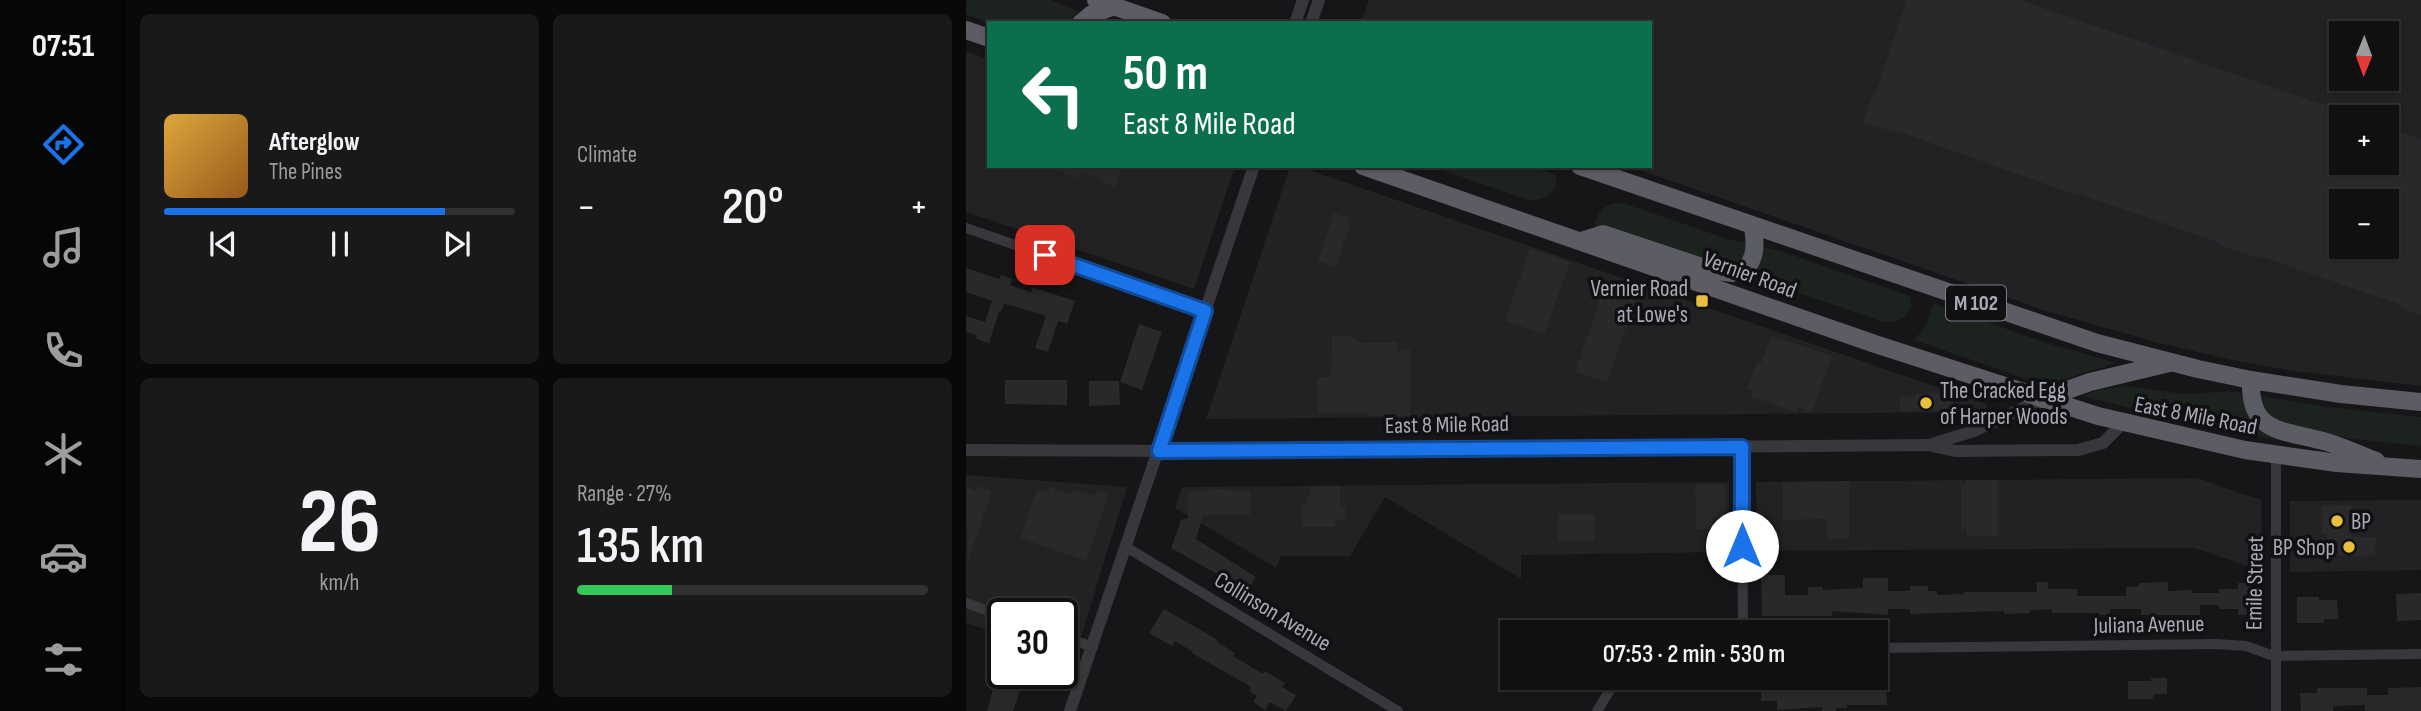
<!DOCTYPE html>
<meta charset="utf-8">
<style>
body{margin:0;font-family:"Sofia Sans Condensed",sans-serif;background:#19191a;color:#f1f3f6;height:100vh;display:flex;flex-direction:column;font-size:26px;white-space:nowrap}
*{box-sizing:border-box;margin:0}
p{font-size:23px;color:#9c9d9f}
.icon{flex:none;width:38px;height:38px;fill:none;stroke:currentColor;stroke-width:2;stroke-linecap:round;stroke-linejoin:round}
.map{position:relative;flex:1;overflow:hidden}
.side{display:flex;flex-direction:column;gap:14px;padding:14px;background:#090909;width:840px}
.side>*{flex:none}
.banner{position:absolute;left:21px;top:21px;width:665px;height:147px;border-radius:0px;box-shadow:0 2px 5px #0004,0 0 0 2px #303031;background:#0b6e4f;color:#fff;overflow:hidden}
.needle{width:46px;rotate:181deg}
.fabs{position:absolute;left:1363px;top:21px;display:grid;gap:14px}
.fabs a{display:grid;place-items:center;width:70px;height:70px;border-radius:0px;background:#101011;box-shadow:0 2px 5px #0004,0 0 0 2px #303031;font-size:35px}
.speed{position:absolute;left:21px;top:598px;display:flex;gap:14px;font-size:35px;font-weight:700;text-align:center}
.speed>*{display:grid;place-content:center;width:91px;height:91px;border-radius:50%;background:#101011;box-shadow:0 2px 5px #0004,0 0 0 2px #303031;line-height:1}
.speed .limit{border:4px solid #111;border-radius:10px;background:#fff;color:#111}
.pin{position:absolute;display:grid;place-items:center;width:60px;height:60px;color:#fff;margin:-30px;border-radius:14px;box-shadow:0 4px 10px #0006}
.me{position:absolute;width:77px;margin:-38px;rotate:0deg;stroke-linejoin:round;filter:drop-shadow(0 0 5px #0008)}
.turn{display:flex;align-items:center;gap:24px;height:147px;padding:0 21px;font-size:32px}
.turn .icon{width:91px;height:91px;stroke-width:2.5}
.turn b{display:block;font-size:49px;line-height:60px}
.big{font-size:52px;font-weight:600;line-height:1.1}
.side .card{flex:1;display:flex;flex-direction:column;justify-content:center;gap:10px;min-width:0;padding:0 24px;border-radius:10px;background:#19191a}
.side .dial{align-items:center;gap:0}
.dial b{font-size:91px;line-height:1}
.song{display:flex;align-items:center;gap:21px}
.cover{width:84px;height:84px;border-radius:10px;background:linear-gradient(135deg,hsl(40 70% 55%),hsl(30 70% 35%))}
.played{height:7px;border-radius:4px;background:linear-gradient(90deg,#1a73e8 80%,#303031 80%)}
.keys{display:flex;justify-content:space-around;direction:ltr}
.heat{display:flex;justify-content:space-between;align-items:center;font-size:38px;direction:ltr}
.charge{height:10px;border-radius:5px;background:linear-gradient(90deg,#34c759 27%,#303031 0)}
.side .tiles{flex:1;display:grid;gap:14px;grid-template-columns:repeat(2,1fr)}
.trip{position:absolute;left:534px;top:620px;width:388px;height:70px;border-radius:0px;background:#101011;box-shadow:0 2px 5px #0004,0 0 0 2px #303031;font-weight:600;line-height:70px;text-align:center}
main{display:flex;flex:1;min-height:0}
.tab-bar{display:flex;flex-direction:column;width:126px;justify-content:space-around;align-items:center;background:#060607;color:#9c9d9f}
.tab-bar .icon{width:49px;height:49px}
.tab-bar .selected{color:#1a73e8}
.tab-bar b{font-size:32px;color:#f1f3f6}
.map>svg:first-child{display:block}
.built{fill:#222124;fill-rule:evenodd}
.green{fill:#1c221d}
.building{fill:#29282b;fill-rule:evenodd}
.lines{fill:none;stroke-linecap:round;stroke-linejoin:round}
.minor{stroke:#37373c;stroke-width:10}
.tertiary{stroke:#37373c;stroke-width:12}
.trunk{stroke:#5b5c64;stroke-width:18}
.route-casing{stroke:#114b97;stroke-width:18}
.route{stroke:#1a73e8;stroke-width:12}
.poi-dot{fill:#e9bf3b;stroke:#111012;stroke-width:2.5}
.labels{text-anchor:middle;stroke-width:7;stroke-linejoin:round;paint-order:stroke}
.shield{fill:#111012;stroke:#7b7c86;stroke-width:2}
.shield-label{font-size:21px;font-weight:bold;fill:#a8abb7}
.street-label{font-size:23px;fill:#a8abb7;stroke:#111012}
.poi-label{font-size:23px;fill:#a8abb7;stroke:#111012;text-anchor:end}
</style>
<main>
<nav class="tab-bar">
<b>07:51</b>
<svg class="icon selected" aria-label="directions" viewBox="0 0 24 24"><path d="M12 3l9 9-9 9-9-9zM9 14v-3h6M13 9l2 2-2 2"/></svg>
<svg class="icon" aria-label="music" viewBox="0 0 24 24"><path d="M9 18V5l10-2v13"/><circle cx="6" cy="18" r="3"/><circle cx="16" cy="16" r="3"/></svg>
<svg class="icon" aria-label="phone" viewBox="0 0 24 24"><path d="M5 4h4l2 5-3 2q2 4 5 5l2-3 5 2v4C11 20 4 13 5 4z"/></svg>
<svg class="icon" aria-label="climate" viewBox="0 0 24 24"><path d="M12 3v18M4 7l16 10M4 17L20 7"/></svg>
<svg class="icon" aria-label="car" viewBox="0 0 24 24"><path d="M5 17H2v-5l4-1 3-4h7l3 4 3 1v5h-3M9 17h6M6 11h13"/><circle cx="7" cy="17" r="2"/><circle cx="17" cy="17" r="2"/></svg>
<svg class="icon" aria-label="filters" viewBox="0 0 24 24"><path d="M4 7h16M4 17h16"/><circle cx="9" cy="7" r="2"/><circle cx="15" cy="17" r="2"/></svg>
</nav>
<section class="side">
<div class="tiles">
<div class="card">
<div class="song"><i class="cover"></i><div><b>Afterglow</b><p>The Pines</p></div></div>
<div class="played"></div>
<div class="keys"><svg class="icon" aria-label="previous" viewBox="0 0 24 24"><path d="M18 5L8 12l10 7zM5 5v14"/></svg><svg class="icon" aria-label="pause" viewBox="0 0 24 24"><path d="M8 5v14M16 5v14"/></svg><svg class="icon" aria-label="next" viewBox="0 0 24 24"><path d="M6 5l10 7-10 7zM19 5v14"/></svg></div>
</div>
<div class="card"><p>Climate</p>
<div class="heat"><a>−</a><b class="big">20°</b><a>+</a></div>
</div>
<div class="card dial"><b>26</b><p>km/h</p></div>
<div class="card"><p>Range · 27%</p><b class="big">135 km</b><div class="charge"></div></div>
</div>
</section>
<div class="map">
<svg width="1455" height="711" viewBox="0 0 1455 711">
<rect width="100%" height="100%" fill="#161517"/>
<!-- built -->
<g class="built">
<path d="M403,0H1455V386L1328,371L1266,360L1193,343L1080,311L662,166H684V23H395ZM1376,33H1421V79H1376ZM1376,117H1421V163H1376ZM1376,201H1421V247H1376Z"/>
<polygon points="0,52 23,59 23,166 269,166 228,289 0,212"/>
<polygon points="324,166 332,166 1020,404 1022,410 1017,412 240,419"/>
<polygon points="0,475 161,487 108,660 96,656 96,614 37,614 37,635 0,623"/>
<polygon points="1231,478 1295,500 1296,571 1228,548 791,551 790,482"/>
<polygon points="763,482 763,552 555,555 555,579 419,497 384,556 315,556 310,568 209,508 216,487"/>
<polygon points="1455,500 1455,570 1324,572 1324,501"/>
</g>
<!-- green -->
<g class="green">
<polygon points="0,0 85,0 113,11 101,23 25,23 0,14"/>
<path d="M464,166H568L589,175L591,184C585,197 575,201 562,200Z"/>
<path d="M652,203L660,204L762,239L812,250L941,295L945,298V308C939,319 931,323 918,322L808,285L764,277L631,230L629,222C633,210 640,204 652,203Z"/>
<polygon points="967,303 1084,344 1147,362 1148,364 1114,374 1085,386 1081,386 948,340 960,326"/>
<path d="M1157,386C1178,387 1197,392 1218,394C1237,395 1255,389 1274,393L1283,411L1316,441L1220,423L1117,396L1131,390Z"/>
<polygon points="1295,396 1362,407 1455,417 1455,446 1386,439 1319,428 1300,413 1293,397"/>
</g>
<!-- building -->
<g class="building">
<path d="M941,0H1054L1376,111V163H1421V127L1455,139V315L1432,307L1433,304L1293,256L1292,258L1253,245V243L1111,193L1110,195L931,131V133L897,122L907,95L909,96ZM1376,201H1421V247H1376Z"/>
<polygon points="84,166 156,166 149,187 136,182 137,179 115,172 114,178 83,168"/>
<polygon points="368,213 383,218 382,223 384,225 370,267 352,261"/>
<polygon points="564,248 604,262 578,334 539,321"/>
<polygon points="0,268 33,279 35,275 46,279 44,285 65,292 66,287 109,301 101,324 92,321 82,352 69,348 80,316 48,306 38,304 35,312 33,312 23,343 10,339 11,335 0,332 0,316 19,322 26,301 0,292"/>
<polygon points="640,282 672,293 641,383 609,372"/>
<polygon points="173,324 196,332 176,390 154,382"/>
<polygon points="366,336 384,336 395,343 431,342 431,351 444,349 444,416 402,416 402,413 352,413 351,378 365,377"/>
<polygon points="805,336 866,356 846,412 832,407 831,412 784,396 786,391 781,389 791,362 795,363"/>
<polygon points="39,380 101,380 101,405 39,404"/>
<polygon points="123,381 153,381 154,405 123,406"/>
<polygon points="973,393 973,396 987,396 987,410 934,411 934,397 950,396 950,394"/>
<polygon points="1000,480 1032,480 1032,536 1001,536 1001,529 995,529 995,485 1000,485"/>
<polygon points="883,481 883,539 861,539 860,519 817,520 817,482"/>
<polygon points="729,485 759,485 759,529 730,529"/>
<polygon points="12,486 26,491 2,562 0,487 10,491"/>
<polygon points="345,486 374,486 374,506 379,506 379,517 377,520 369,520 369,527 336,527 336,504 341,504 341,495 345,495"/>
<polygon points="84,487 105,494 107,489 129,496 131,490 143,495 120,561 54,538 71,489 82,492"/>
<polygon points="244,489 284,491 284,515 237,515 230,539 290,577 281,591 205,548 215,520 222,518 221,491 244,491"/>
<polygon points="1385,505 1385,537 1410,537 1409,556 1361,555 1361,534 1356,534 1356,506"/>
<rect x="592" y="514" width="37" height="27"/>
<polygon points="795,575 819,575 819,595 842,595 842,587 857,587 857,590 897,588 897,578 922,578 922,591 944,591 944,586 962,586 962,591 971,591 971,595 998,594 998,592 1071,592 1070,582 1082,582 1082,589 1111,589 1111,596 1160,596 1160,587 1173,586 1173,583 1202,582 1202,591 1226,590 1226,593 1253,593 1253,589 1272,589 1272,583 1287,583 1286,615 1272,615 1272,609 1253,609 1253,605 1234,605 1234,615 1175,615 1175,609 1144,609 1144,615 1133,615 1133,613 1086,613 1086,609 1064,610 1064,613 1038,614 1038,611 944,614 944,609 922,609 922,615 866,611 866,616 796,616"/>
<polygon points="1455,593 1455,620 1431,621 1430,594"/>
<polygon points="1331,597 1353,597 1353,600 1371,600 1372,619 1358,619 1358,623 1331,623"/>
<polygon points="198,609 252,640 251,642 269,653 267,656 297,674 299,671 319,683 316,687 330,695 320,711 304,702 299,710 287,702 291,696 283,691 285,687 226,653 227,652 209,641 206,646 183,633"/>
<polygon points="31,674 60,674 47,711 21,711"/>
<polygon points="1185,678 1201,678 1201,694 1188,694 1187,699 1162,699 1162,681 1185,681"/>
<polygon points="837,679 837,688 865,687 865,682 881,681 881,687 920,687 921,705 881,705 881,708 870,708 870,711 856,711 856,707 811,710 811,701 795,701 795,680"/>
<polygon points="1455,687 1455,711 1399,711 1399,705 1367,706 1367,711 1335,711 1334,693 1351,693 1351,688 1401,688 1401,695 1422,695 1422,688"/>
</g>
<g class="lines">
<!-- minor -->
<g class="minor">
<polyline points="0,228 239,311"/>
<polyline points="776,447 777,632"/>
<polyline points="160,547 432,711"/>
<polyline points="0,603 37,616"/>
<polyline points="96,636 127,647"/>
<polyline points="910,648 1251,644 1280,646 1308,656 1455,654"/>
<polyline points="631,711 652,677"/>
<polyline points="1310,711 1310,455"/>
</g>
<!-- tertiary -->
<g class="tertiary">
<polyline points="329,23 337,0"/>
<polyline points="345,23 353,0"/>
<polyline points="966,444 1008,431 1076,399"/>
<polyline points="0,450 227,451 962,445 989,451 1112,450 1137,443 1157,423"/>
<polyline points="104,711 288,166"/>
</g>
<!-- trunk -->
<g class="trunk">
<polyline points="130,0 196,23"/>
<polyline points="115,23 126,14 149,6"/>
<polyline points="0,30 23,38"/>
<polyline points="397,166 909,344 1132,416 1279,450 1371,463 1455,469"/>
<polyline points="614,166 1131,343 1232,369 1285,380 1375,394 1455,402"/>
<path d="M615,241L637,234L748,271L767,273L780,269C791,255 789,242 787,226"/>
<path d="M1285,380C1283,432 1314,430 1353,440C1372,444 1391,454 1410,461"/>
<polyline points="1076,399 1124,382 1203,363"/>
</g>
</g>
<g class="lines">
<!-- route casing -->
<g class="route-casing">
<polyline id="route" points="79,255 239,311 193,451 776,447 776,546"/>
</g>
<!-- route -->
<use href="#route" class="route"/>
</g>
<!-- markers -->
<g class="poi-dot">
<rect x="729" y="294" width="14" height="14" rx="3.5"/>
<circle cx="960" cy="403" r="7"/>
<circle cx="1371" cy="521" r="7"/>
<circle cx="1383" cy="547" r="7"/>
</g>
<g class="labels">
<!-- shield labels -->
<rect class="shield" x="980" y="285.5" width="60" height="35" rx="5"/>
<g class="shield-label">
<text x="1010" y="310">M 102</text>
</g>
<!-- street labels -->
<g class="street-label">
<text transform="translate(784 274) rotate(20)" y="8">Vernier Road</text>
<text transform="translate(1230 415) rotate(11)" y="8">East 8 Mile Road</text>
<text transform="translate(481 424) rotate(-1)" y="8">East 8 Mile Road</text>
<text transform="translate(1288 583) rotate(-89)" y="8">Emile Street</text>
<text transform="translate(307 611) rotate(31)" y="8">Collinson Avenue</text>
<text transform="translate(1183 624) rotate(-1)" y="8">Juliana Avenue</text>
</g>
<!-- poi labels -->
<g class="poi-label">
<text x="722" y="296">Vernier Road<tspan x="722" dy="26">at Lowe's</tspan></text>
<text x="974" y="398" text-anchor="start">The Cracked Egg<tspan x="974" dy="26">of Harper Woods</tspan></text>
<text x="1385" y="529" text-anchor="start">BP</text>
<text x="1369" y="555">BP Shop</text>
</g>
</g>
</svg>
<div class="fabs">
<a><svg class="needle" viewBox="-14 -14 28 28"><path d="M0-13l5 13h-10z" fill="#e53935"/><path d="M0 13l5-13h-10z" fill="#9c9d9f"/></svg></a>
<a>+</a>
<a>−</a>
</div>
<div class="speed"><div class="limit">30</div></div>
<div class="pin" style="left:79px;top:255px;background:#d93025"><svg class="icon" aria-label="arrive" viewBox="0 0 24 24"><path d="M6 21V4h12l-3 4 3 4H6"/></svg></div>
<svg class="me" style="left:776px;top:546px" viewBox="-20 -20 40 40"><circle r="19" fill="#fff"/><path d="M0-13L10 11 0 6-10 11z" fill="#1a73e8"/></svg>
<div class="trip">07:53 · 2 min · 530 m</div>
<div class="banner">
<div class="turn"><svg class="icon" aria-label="left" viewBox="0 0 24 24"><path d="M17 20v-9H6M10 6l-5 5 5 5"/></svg><div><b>50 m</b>East 8 Mile Road</div></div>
</div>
</div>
</main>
